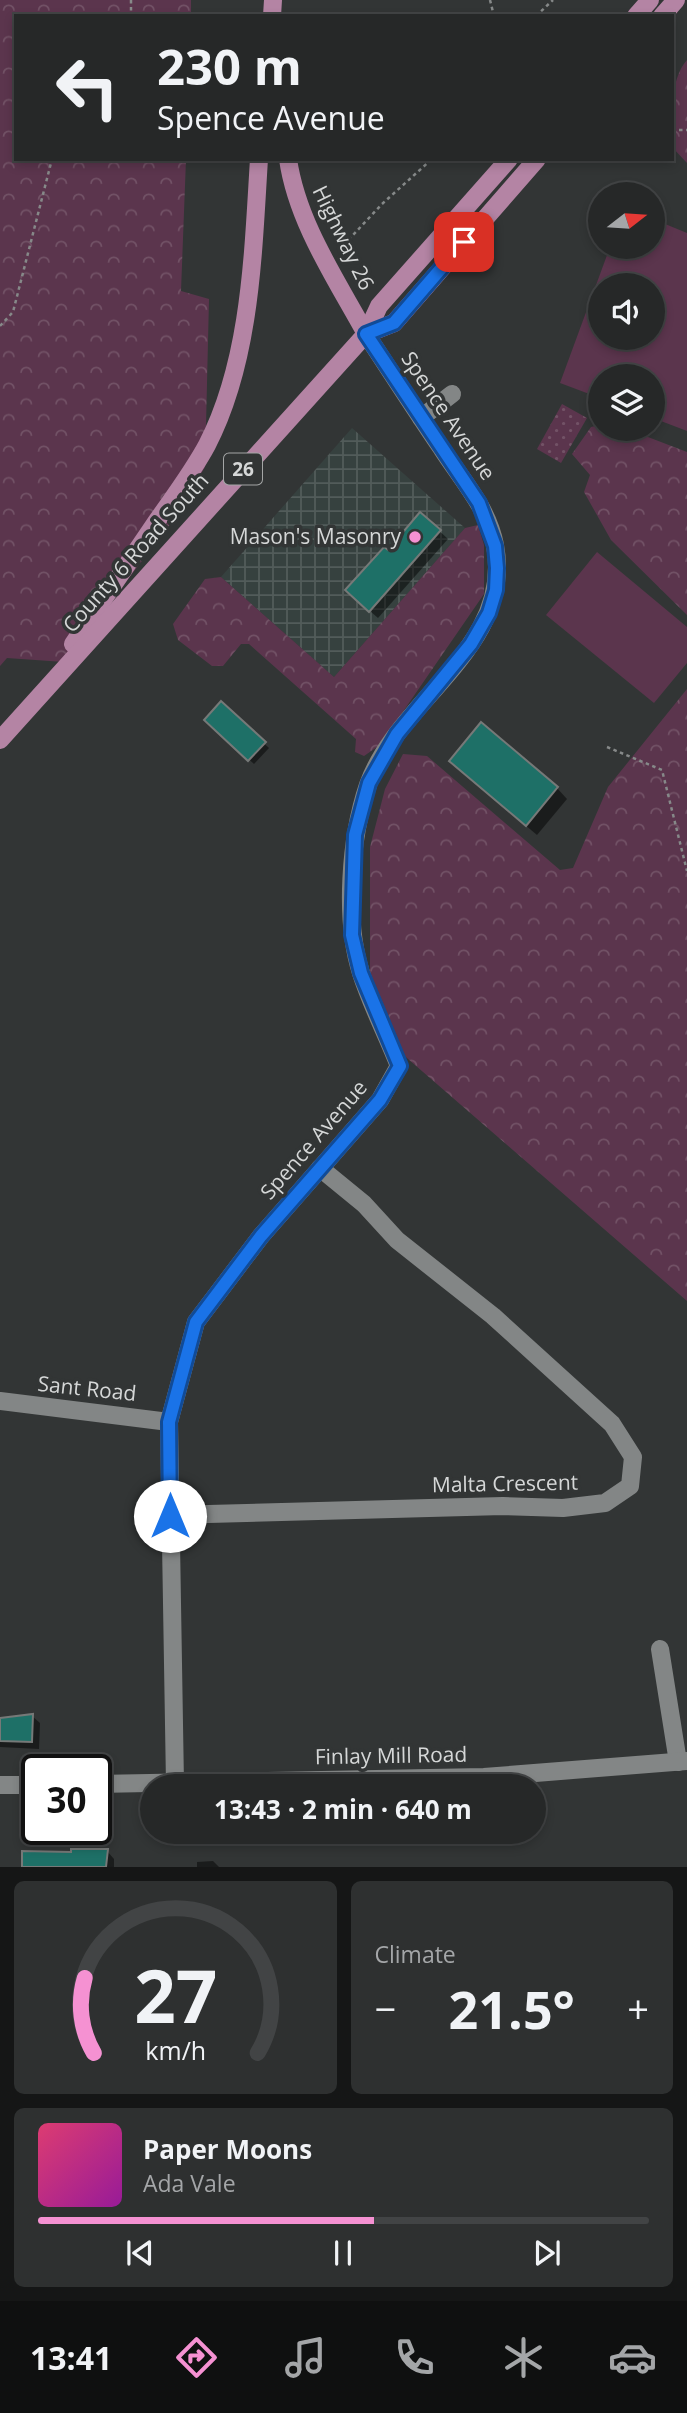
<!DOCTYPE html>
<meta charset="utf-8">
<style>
body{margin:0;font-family:"Open Sans",sans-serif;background:#2e3030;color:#f1f3f6;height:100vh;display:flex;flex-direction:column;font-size:26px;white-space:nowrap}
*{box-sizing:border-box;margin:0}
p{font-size:23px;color:#a4a6a8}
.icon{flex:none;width:38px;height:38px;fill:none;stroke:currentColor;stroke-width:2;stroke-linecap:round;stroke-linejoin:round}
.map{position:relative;height:1867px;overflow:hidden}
.details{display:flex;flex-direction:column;gap:14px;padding:14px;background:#151616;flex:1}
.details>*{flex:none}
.top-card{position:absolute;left:14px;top:14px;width:660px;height:147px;border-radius:0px;box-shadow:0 4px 10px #0003,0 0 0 2px #424445;background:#262828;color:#f1f3f6;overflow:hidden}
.needle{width:46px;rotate:73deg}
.fabs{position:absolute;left:588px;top:182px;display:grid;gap:14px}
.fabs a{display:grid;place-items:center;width:77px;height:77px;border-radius:50%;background:#262828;box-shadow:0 4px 10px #0003,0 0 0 2px #424445;font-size:35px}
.speed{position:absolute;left:21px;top:1754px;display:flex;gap:14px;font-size:35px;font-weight:700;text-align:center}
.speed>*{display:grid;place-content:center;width:91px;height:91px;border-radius:50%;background:#262828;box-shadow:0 4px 10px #0003,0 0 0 2px #424445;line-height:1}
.speed .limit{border:4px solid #111;border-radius:10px;background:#fff;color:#111}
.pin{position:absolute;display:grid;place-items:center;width:60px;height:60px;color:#fff;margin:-30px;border-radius:14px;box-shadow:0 4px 10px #0006}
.me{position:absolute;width:77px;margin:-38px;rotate:0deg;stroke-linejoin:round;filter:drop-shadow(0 0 5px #0008)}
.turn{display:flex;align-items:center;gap:24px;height:147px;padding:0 28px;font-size:32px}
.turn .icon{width:91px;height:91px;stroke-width:2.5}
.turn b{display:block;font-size:49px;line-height:60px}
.big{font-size:52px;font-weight:700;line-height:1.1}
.details .card{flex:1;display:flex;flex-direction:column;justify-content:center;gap:10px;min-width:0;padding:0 24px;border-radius:10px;background:#2e3030}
.details .dial{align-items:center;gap:0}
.dial svg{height:182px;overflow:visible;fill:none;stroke:#424445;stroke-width:7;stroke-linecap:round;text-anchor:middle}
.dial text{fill:#f1f3f6;stroke:none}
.song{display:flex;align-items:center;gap:21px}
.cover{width:84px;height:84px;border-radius:10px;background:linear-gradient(135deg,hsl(340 70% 55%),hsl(300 70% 35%))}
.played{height:7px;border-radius:4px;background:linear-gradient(90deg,#f591d2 55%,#424445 55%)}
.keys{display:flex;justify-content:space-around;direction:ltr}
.heat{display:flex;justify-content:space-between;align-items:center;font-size:38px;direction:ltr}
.details .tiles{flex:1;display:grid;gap:14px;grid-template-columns:1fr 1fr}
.card:last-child{grid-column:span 2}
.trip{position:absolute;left:140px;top:1774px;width:406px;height:70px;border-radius:35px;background:#262828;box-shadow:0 4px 10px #0003,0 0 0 2px #424445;font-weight:700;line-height:70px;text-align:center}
.tab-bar{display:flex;height:112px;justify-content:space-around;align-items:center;background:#0f1010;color:#a4a6a8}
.tab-bar .icon{width:49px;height:49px}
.tab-bar .on{color:#f591d2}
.tab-bar b{font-size:32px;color:#f1f3f6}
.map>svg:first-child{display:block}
.industrial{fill:url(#industrial-grid)}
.grass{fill:#5b354d;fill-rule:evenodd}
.forest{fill:url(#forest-crowns)}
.park{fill:url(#park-dots)}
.shadow{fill:#0007}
.building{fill:#1e7067;stroke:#767978;stroke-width:2}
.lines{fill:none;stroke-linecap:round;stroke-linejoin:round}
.path{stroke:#868989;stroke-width:2.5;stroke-dasharray:3.5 3.5;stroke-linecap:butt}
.minor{stroke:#838686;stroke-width:18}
.major{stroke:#b484a4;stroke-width:18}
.route-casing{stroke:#114b97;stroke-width:18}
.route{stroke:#1a73e8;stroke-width:12}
.poi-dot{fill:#f591d2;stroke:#323535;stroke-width:2.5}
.labels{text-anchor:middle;stroke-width:7;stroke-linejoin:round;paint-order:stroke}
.shield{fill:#323535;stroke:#a4a6a6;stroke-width:2}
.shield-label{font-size:19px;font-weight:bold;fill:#d5d7d7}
.street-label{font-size:21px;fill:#d5d7d7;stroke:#323535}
.poi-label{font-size:21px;fill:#d5d7d7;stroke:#323535;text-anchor:end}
</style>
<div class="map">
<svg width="687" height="1867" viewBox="0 0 687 1867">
<defs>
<pattern id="industrial-grid" width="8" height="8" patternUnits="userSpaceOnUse" patternTransform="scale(1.75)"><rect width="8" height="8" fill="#36413f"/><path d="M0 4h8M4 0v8" fill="none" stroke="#525c5a"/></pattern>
<pattern id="forest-crowns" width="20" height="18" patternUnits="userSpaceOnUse" patternTransform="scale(1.75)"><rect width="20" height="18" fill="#5b354d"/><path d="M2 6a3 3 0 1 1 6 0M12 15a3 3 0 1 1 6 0" fill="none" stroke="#725266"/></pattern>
<pattern id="park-dots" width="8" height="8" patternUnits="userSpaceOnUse" patternTransform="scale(1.75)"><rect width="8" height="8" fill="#5b354d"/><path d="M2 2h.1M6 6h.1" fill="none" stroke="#725266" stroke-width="1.8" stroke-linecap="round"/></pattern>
</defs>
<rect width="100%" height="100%" fill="#323535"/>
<!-- industrial -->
<polygon class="industrial" points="352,428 465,528 334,677 221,577"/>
<!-- grass -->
<g class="grass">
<path d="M653,219L687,233V431L653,418V376H600V398L560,383L610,247H653ZM600,285H653V338H600Z"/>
<polygon points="597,552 687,627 687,663 654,703 546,615"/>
</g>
<!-- forest -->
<g class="forest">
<polygon points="0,0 191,0 191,16 16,16 16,159 186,159 181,291 209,299 205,467 172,522 64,662 7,658 0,666"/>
<path d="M687,60V163L672,147C672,120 669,80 687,60Z"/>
<polygon points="600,425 600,429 627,429 687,452 687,615 611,540 584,492 590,475 572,454 591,427"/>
<polygon points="478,525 484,545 484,594 380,745 364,756 355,752 356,739 249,644 241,644 223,666 212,666 178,640 173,624 205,579 221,577 334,677 465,528"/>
<polygon points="687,689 687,1301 400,1052 370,976 370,847 385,789 403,754 427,756 560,870 573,868 608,787"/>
</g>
<!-- park -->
<polygon class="park" points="562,404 587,418 561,463 537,449"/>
<!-- shadow -->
<g class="shadow">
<polygon points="421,514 448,539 378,618 355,598"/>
<polygon points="221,704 269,748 254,764 206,720"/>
<polygon points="461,771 557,788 567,799 537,835"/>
<polygon points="32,1716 40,1723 39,1749 0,1747 0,1719"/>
<polygon points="107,1851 114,1859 114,1867 24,1867 73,1854"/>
<polygon points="213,1861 219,1867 197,1867 197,1862"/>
</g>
<!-- building -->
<g class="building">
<polygon points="420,512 441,530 369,612 345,590 384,547 388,550"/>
<polygon points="221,701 266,742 248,761 204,720"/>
<polygon points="481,722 558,787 526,826 449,761"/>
<polygon points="33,1714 32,1742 0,1741 0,1718"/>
<polygon points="71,1849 108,1849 106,1867 22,1867 22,1851 71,1852"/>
</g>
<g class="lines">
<!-- path -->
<g class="path">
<polyline points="131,0 131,16"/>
<polyline points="490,0 494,16"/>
<polyline points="536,16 553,0"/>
<polyline points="672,130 687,130"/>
<polyline points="339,250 382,204 432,159"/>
<polyline points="0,326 13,312 52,159"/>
<polyline points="607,747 662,770 687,871"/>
</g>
<!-- minor -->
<g class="minor">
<polyline points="421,418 452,394"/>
<polyline points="0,1401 169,1422"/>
<polyline points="170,1515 503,1506 563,1508 605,1503 630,1486 633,1457 612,1424 493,1316 397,1240 364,1204 320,1168"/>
<polyline points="660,1649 678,1762"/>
<polyline points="96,1784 484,1777 687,1761"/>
<path d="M175,1784L169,1422L196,1322L261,1236L380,1100L399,1066C387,1035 371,1005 361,973C344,920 350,838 368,785C398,699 514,648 495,545C488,508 462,480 442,449C416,411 391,372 366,334"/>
<polyline points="0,1785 37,1785"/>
</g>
<!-- major -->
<g class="major">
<polyline points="272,16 273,0"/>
<polyline points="636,16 650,0"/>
<polyline points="662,16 676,0"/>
<path d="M288,159C297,222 336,279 366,334"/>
<polyline points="366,334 394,323 537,159"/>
<path d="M73,644C100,604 127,565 154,525C172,499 192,473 207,445C251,360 253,253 259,159"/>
<polyline points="0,740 366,334 379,306 509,159"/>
</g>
</g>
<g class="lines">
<!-- route casing -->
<g class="route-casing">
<polyline id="route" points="170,1516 169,1422 196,1322 261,1236 380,1100 400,1066 361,973 352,935 355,835 369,783 397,734 471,644 489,613 496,590 497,568 495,546 479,503 366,334 394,323 464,242"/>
</g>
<!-- route -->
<use href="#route" class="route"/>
</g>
<!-- markers -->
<circle class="poi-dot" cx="415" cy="537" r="7"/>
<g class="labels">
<!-- shield labels -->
<rect class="shield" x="224" y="453.5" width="38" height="31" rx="5"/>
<g class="shield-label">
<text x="243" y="476">26</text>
</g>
<!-- street labels -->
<g class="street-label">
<text transform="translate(343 238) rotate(64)" y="7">Highway 26</text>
<text transform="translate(448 416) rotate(56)" y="7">Spence Avenue</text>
<text transform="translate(136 553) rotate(-48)" y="7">County 6 Road South</text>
<text transform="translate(314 1140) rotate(-49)" y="7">Spence Avenue</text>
<text transform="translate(87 1389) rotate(6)" y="7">Sant Road</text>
<text transform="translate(505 1484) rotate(-1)" y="7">Malta Crescent</text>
<text transform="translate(391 1756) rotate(-1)" y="7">Finlay Mill Road</text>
</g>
<!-- poi labels -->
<g class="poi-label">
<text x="401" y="544">Mason's Masonry</text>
</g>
</g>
</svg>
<div class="fabs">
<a><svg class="needle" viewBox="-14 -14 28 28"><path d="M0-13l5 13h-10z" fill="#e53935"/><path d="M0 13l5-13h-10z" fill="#a4a6a8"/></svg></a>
<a><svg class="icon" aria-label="sound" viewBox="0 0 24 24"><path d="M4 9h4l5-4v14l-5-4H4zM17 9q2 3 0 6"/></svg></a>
<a><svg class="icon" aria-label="layers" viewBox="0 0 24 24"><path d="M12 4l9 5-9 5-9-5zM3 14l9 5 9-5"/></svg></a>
</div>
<div class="speed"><div class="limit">30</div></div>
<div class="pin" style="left:464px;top:242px;background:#d93025"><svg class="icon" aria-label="arrive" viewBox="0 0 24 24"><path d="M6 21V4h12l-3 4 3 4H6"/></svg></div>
<svg class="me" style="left:170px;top:1516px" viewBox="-20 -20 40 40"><circle r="19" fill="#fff"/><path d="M0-13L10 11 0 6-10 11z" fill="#1a73e8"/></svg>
<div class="trip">13:43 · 2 min · 640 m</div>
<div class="top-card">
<div class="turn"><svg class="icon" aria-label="left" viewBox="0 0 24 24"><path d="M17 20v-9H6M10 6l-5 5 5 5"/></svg><div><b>230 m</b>Spence Avenue</div></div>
</div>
</div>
<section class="details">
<div class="tiles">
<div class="card dial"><svg viewBox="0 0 100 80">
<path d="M14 69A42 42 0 1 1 86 69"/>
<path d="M14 69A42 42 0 0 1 10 36" stroke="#f591d2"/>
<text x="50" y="56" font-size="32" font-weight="700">27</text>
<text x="50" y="72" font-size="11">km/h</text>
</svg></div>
<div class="card"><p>Climate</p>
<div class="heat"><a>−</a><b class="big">21.5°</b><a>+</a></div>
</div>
<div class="card">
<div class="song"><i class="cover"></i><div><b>Paper Moons</b><p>Ada Vale</p></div></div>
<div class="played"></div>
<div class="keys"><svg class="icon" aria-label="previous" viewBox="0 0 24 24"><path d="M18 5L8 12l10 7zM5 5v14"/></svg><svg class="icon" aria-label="pause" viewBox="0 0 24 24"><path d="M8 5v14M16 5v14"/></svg><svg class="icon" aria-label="next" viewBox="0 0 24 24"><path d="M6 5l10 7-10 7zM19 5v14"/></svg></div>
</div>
</div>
</section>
<nav class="tab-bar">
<b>13:41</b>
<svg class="icon on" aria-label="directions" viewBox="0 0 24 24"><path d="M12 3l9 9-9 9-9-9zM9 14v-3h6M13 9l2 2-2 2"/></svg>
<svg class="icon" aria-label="music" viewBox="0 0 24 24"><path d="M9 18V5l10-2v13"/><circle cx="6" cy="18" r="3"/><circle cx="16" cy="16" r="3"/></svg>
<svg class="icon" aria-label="phone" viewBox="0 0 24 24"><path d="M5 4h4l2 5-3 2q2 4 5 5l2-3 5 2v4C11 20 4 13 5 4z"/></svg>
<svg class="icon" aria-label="climate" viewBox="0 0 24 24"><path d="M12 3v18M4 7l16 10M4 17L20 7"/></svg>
<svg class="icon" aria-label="car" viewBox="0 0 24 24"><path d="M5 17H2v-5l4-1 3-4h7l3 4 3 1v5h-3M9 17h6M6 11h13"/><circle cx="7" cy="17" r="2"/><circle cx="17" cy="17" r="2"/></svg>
</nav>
